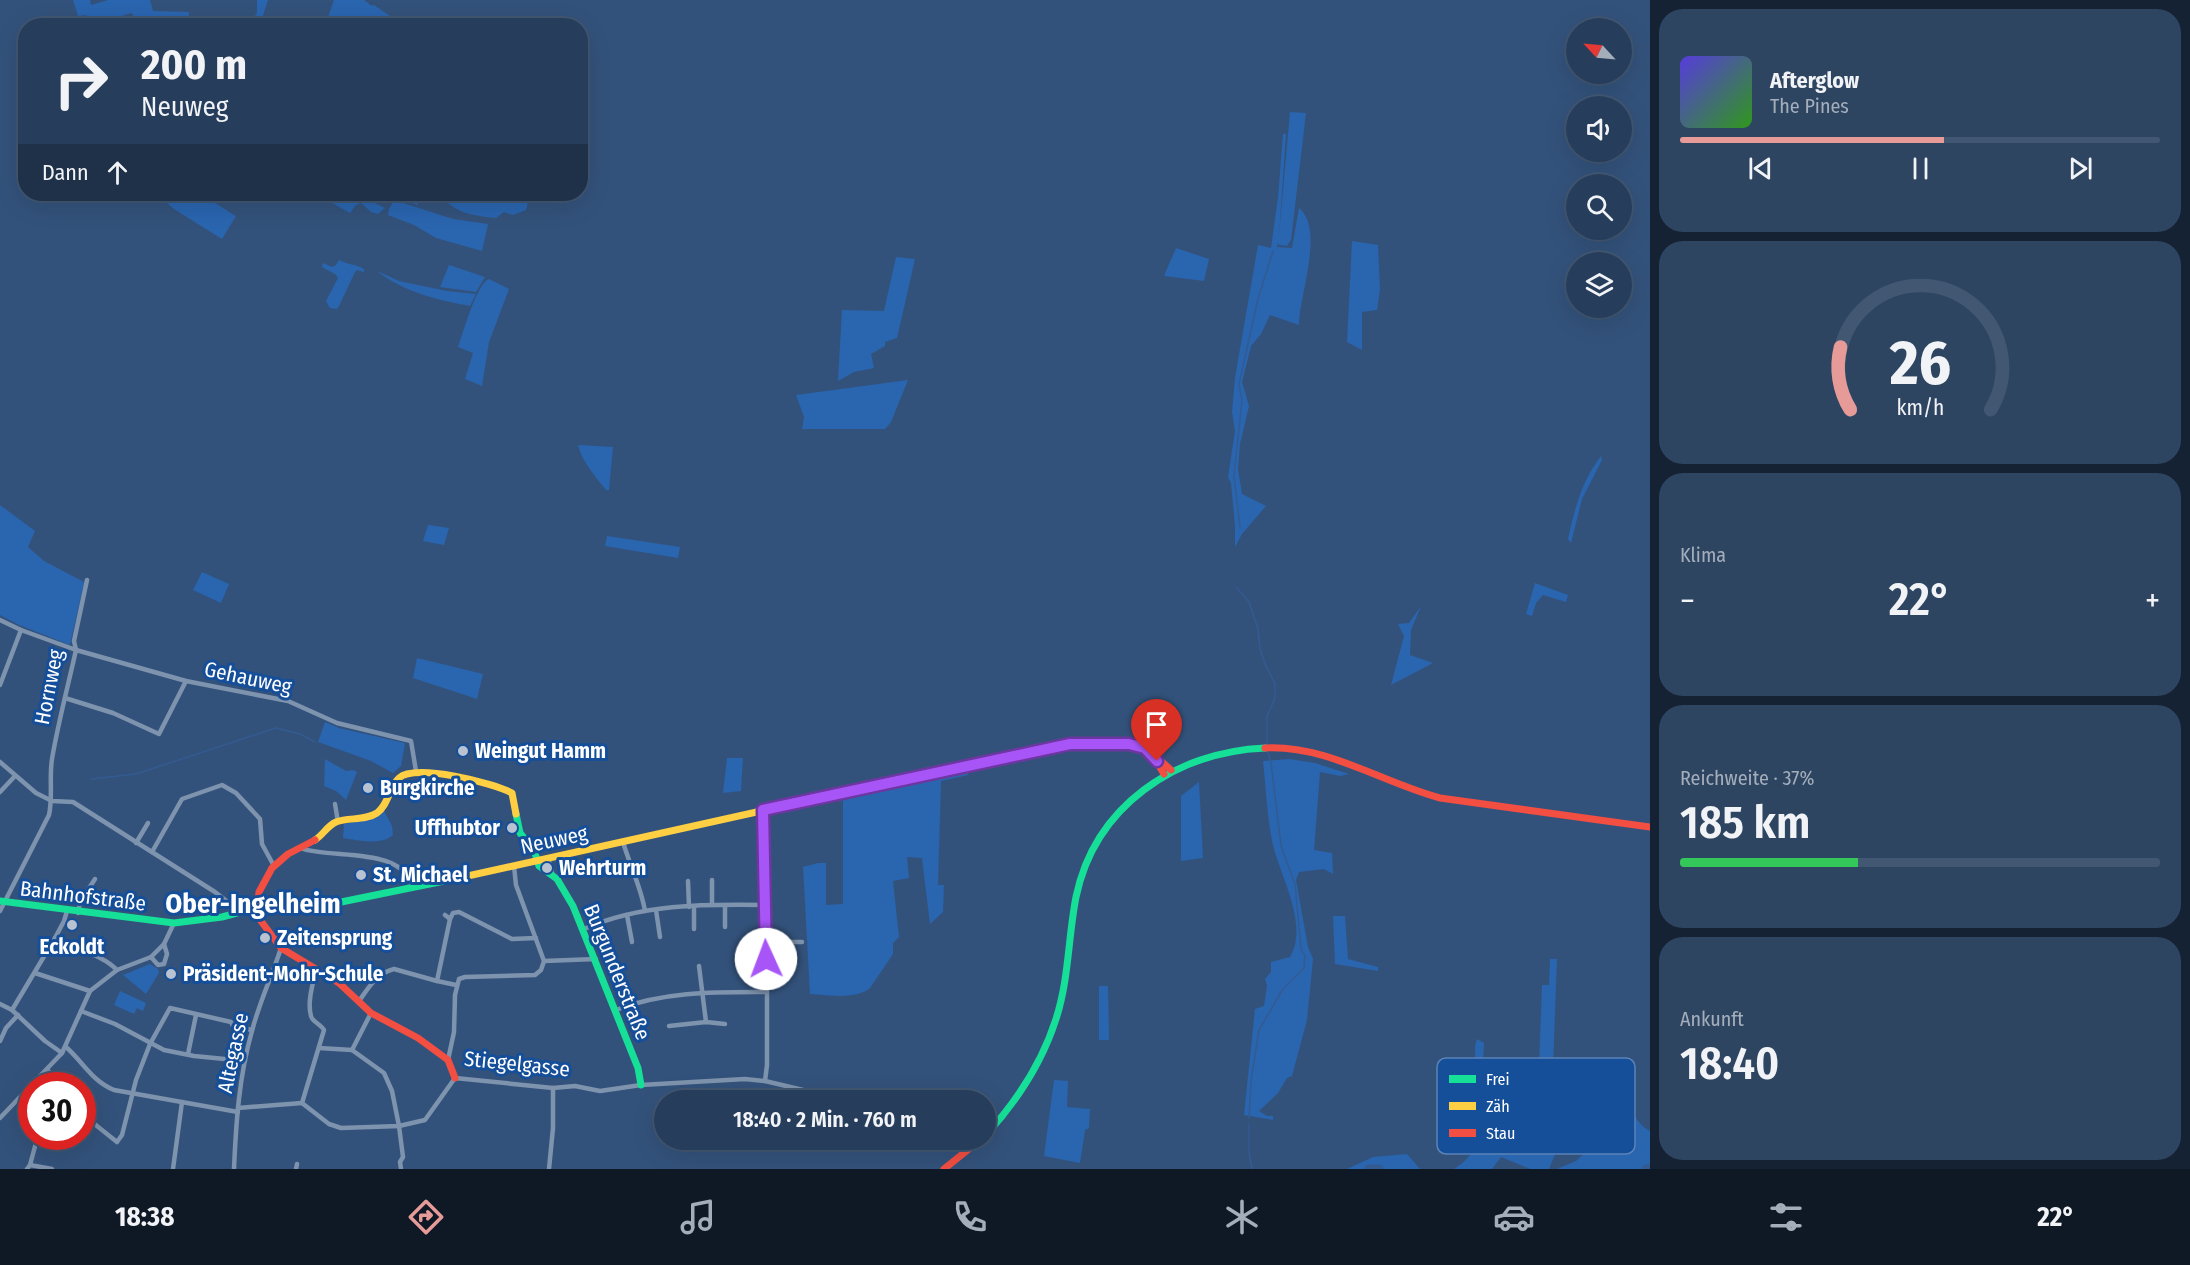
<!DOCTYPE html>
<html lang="de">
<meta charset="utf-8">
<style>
body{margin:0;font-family:"Fira Sans Condensed",sans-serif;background:#2e4562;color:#f1f3f6;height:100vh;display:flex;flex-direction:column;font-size:22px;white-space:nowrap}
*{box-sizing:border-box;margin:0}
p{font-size:20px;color:#a4aebb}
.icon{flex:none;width:33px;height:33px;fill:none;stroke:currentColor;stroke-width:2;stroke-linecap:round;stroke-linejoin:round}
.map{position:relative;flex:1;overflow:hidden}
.panel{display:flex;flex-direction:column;gap:9px;padding:9px;background:#152233;width:540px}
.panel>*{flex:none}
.guide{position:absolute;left:18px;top:18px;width:570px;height:183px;border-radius:24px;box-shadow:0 6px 24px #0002,0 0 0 2px #425772;background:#263e5c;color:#f1f3f6;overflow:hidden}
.needle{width:39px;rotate:296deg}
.fabs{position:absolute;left:1566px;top:18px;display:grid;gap:12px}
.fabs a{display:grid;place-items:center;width:66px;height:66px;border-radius:50%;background:#263e5c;box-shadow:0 6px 24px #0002,0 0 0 2px #425772;font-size:30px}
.speed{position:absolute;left:18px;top:1072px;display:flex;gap:12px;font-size:30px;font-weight:700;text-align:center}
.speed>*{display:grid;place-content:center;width:78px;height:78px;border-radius:50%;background:#263e5c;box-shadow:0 6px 24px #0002,0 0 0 2px #425772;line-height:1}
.speed .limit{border:9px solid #d22;background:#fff;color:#111}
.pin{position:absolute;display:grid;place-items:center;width:51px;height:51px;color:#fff;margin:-62px -26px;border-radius:50% 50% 50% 0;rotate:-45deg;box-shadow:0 0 6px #0007}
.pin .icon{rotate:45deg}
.me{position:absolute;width:66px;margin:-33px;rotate:358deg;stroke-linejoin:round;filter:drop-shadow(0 0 4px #0008)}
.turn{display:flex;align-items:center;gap:21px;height:126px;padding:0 24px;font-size:27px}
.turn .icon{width:78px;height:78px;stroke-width:2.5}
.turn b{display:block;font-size:42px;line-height:51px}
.then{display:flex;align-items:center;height:57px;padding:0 24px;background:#0003;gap:12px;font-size:22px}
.big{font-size:45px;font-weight:600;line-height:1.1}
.panel .tile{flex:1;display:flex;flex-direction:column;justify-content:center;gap:9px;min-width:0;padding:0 21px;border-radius:24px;background:#2e4562}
.panel .dial{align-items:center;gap:0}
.dial svg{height:156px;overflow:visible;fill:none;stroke:#425772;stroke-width:7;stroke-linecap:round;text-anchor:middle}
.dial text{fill:#f1f3f6;stroke:none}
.song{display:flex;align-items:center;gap:18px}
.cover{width:72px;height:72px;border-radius:9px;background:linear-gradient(135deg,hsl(250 70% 55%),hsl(110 70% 35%))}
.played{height:6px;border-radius:3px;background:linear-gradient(90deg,#e69b98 55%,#425772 55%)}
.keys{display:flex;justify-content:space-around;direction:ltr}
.heat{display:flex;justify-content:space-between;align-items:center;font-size:33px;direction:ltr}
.charge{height:9px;border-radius:4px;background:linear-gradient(90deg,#34c759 37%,#425772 0)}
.trip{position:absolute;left:654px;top:1090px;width:342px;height:60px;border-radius:30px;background:#263e5c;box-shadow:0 6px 24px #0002,0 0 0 2px #425772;font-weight:600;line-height:60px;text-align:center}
.tabs{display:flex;height:96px;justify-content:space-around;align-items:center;background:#0f1925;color:#a4aebb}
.tabs .icon{width:42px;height:42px}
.tabs .selected{color:#e69b98}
.tabs b{font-size:27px;color:#f1f3f6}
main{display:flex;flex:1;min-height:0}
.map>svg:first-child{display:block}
.green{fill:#2a65af}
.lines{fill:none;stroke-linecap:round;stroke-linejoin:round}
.stream{stroke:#335b91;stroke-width:1.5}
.river{stroke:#335b91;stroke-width:9}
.street{stroke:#7e93ad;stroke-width:4.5}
.fast{stroke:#16e098;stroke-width:7}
.slow{stroke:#ffcf43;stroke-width:7}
.jam{stroke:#f24e42;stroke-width:7}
.route-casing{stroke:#6d37a1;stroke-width:15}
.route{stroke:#a855f7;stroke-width:10}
.poi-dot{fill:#b8c2d1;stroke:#154e99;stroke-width:2}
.labels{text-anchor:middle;stroke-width:6;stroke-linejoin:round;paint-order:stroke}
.street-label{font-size:21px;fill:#fff;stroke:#154e99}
.poi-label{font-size:21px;font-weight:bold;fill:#fff;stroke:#154e99;text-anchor:start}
.district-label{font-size:27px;font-weight:bold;fill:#fff;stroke:#154e99}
.key{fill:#154e99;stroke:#5b83b8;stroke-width:1.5}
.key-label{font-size:16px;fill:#fff}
</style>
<main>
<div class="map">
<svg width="1650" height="1169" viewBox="0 0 1650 1169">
<rect width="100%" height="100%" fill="#33527b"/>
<!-- green -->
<g class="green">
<polygon points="73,0 90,0 91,5 108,0 150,0 153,11 189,12 188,25 176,25 154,19 150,22 150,25 136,25 132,13 89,25 86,15 78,16"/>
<polygon points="257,0 268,0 260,25 212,25 250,23 257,13"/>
<polygon points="334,0 364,0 372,6 374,5 403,25 334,25 327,20"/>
<path d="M1290,112L1306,113L1291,240L1287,246L1279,245L1278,243L1277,247L1292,248L1299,208C1325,229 1299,296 1299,325L1270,315L1261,334L1251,346L1242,382L1249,406L1240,444L1238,469L1242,494L1266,506L1242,534L1235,547V525L1231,483L1228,477L1235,431L1232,412L1235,378L1258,245L1271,248L1278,197L1283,134H1286L1279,235Z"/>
<path d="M156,194H179L182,196C198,188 222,208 236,216L222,239L174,209Z"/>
<polygon points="316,194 358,195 385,208 378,214 371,212 361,203 356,205 350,213"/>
<polygon points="361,194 417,194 418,205 395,198"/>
<path d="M440,194H530L526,210L513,215L504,212L496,218C475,216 452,213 440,194Z"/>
<polygon points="394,200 453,219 488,224 482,251 436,238 414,225 388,215 389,209"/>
<polygon points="1352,241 1378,245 1380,289 1377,310 1362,312 1362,350 1347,342"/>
<polygon points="1176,248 1209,259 1204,281 1164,276"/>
<polygon points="896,257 915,259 897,338 885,342 885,346 871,354 874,368 854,372 838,381 842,310 884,311"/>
<path d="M339,260C348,265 356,264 364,269V272L357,270L355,272L339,306L337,309L330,308L326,301L338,278L335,274L322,267L323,263L332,267L336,265Z"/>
<polygon points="449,265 485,277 476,292 440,287"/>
<path d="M377,271L399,281L447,291L476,294L470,306C437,300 404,292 377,271Z"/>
<path d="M489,279L509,289L489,342L482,386L465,379L473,353L458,347C463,333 477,283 489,279Z"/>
<polygon points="908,380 891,422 885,429 802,429 804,417 796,395"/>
<path d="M578,445L613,447L609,490H606C596,477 582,462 578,445Z"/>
<path d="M1601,456L1602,460L1582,499L1571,543L1568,539C1575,507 1582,481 1601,456Z"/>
<polygon points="0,505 35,531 28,547 44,561 84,582 70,645 19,625 0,615"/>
<polygon points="428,525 449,528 444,545 423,541"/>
<polygon points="607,536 680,547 678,558 605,546"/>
<polygon points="202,572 229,584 221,603 193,590"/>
<polygon points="1535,583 1568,595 1566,602 1543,595 1536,603 1532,616 1526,614"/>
<polygon points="1421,606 1411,630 1410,655 1433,663 1391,685 1404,636 1398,624 1409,623"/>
<polygon points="417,658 483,674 477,699 413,678"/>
<polygon points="325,722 339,728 405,743 401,766 393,773 371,761 318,742"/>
<polygon points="727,758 743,758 741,791 723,793"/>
<polygon points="325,759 346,771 353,770 357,772 346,800 336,791 324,786"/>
<path d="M1289,759L1315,763L1349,774L1340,776L1320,772L1314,850L1332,853L1333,874L1324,869L1299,872L1296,880L1308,947L1313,959L1307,1020L1292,1076L1287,1078L1278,1093L1259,1111L1267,1116H1273V1120L1244,1115L1255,1009L1264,1006L1267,986L1265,979L1271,972V962L1290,957C1309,925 1281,878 1273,845C1267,818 1266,788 1263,761Z"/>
<path d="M968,769V775L941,781L938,885H944L943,912L930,924L922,858L907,857L909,878L893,881L899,937L893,943V954L870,988C856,1000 827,995 810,994L803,867L818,863H826V905L843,904V796Z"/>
<polygon points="1199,782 1203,858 1181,861 1181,796"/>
<path d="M384,811L392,826L393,835C381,846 358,840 343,838L344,824L376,818Z"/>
<polygon points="1333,916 1345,916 1348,959 1378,967 1378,971 1335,964"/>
<polygon points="1550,959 1557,959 1553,1067 1539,1066 1542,985 1549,985"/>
<polygon points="150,964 158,969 159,973 146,994 123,975"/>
<polygon points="1099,986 1108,986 1109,1040 1099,1040"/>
<polygon points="120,991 146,1003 143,1011 137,1008 134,1014 114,1005"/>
<path d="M1477,1039L1484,1043L1482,1080L1489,1114L1508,1126L1589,1077L1593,1095L1535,1126L1521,1138C1533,1146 1545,1146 1559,1145L1549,1169H1530L1501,1157L1492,1169H1454C1475,1156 1476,1144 1480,1122L1474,1113L1476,1096L1475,1046Z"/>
<polygon points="1054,1080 1068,1081 1067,1107 1090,1109 1089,1128 1085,1130 1080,1163 1044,1156"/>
<path d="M1629,1103C1633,1114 1639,1126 1650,1131V1169H1557L1576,1161L1614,1125L1606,1112L1620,1104Z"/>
<polygon points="1407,1154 1420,1169 1347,1169 1373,1157"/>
</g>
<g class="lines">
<!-- stream -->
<g class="stream">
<polyline points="1240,528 1234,476 1242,400 1239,384 1258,299 1273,251"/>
<polyline points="1236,587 1249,602 1258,629 1260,649 1266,666 1275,684 1275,698 1267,716 1267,745"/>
<polyline points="91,779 136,774 276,728 300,734 315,742"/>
<polyline points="1249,1118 1251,1081 1259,1030 1283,989 1304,968 1305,956 1301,949 1295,884 1281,846 1271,763 1267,749"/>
<polyline points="1249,1124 1249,1152 1252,1169"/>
</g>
<!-- river -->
<g class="river">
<polyline points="1369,1169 1379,1169"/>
<polyline points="1646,1169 1650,1168"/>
</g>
<!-- street -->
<g class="street">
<polyline points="0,620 21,630 76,650 186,681 288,701 337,723 411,741 416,771"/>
<polyline points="0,685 21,630"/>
<polyline points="65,698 113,713 159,734 186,681"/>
<polyline points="0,762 36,793 52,801 73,802 215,892 229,903 232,914"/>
<polyline points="0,792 15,776"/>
<polyline points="335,804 338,822"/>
<polyline points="763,810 767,992 767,1065 765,1081"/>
<path d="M623,842C630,866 641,887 645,911"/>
<polyline points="136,843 148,823"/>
<path d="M300,848C333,860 402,845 413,888"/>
<polyline points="152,852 182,799 222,785 236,793 260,819 262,844 274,866"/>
<polyline points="548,858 553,876"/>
<polyline points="712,880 712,905"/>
<polyline points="688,881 689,907"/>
<polyline points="725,905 725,927"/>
<polyline points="694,907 694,929"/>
<polyline points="656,910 660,937"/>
<path d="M0,911L49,815C53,797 49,778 52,759C58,723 68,686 76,650L74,641L87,580"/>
<polyline points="78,913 80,902 95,879"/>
<polyline points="445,915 450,919 453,913 459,912 512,939 536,938"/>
<polyline points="627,915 632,942"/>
<polyline points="450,919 437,981 456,985"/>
<path d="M584,929C640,904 703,904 764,905"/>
<path d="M55,938C74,949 102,954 117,970"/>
<polyline points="766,942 802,942"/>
<polyline points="151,957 158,965 164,964 167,954 164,944"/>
<polyline points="544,961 596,959"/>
<polyline points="699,966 706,1022"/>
<polyline points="35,973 90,991"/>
<path d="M359,1001C369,987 377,973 394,969L437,981"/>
<polyline points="0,1004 12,1010 45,1041 62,1053"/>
<polyline points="12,1010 55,938 64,921 67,911"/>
<path d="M616,1010C663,991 717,992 767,992"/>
<polyline points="81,1011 115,1024 164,1050 194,1056 245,1061"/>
<polyline points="669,1026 706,1022 725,1024"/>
<polyline points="0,1041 6,1028 18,1015"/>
<path d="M66,1047C83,1062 92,1081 114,1090L238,1112"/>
<polyline points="319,1048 352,1050 384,1073 392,1091 399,1126 403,1157 400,1162 401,1169"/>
<polyline points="352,1050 371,1013"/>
<polyline points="188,1054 196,1015"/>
<polyline points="448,1060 454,1032 455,995 459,979 465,977 535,975 541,970 544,961 516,885 514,866"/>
<polyline points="47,1069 60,1086"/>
<polyline points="302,1103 329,1124 341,1128 399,1126 425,1120 455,1078 553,1088 575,1086 600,1091 641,1085 745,1079 765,1081 803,1090"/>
<path d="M302,1103L324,1030C321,1024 312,1022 311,1016C307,1002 313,983 316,970"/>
<polyline points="238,1108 302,1103"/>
<polyline points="82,1114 117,1142 122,1135 136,1080 150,1044 170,1008 231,1022 233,1026 252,1030"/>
<polyline points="0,1118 62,1053 90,991 117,970 151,957 164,944 174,923"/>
<polyline points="30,1165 37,1139"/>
<polyline points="27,1169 30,1165 52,1169"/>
<polyline points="173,1169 182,1102"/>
<path d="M234,1169C236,1123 239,1076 252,1031C259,1003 272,976 281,948"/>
<polyline points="296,1169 297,1164"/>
<polyline points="549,1169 553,1128 553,1088"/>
</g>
<!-- fast -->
<g class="fast">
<polyline points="516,814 520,833 534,850 539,866 557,879 573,906 638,1068 641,1085"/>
<polyline points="0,901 174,923 222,917 256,908 297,911 454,879"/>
<path d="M986,1135C1017,1101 1042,1063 1056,1019C1069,979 1068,938 1076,897C1095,806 1175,752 1265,748"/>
</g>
<!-- slow -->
<g class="slow">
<path d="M315,840C323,835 327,826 336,822C349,817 365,821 377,813C389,804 389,787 399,778C415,763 494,783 512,793L516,814"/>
<polyline points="454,879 906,779"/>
</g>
<!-- jam -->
<g class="jam">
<path d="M1265,748C1327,745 1381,782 1440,798L1650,827"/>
<polyline points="1153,756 1164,774"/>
<path d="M906,779C939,772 972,764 1005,757C1044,748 1088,735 1128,744C1146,748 1158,758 1171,770"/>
<polyline points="315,840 288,854 272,868 259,892 257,909 258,917 281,948 339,983 371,1013 418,1038 448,1060 455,1078"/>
<polyline points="944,1169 980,1140"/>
</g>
</g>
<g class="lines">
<!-- route casing -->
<g class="route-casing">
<polyline id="route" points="766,959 763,810 1070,744 1129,744 1145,748 1157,761"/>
</g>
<!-- route -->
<use href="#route" class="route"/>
</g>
<!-- markers -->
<g class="poi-dot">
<circle cx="463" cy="751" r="6"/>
<circle cx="368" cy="788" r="6"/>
<circle cx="512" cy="828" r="6"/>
<circle cx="547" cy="868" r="6"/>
<circle cx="361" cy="875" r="6"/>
<circle cx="72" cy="925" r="6"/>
<circle cx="265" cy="938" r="6"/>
<circle cx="171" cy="974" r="6"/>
</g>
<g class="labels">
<!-- street labels -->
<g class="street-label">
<text transform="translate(248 678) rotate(12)" y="7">Gehauweg</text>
<text transform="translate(49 687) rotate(-79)" y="7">Hornweg</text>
<text transform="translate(554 840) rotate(-12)" y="7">Neuweg</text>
<text transform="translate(83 896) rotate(7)" y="7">Bahnhofstraße</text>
<text transform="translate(617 972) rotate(68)" y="7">Burgunderstraße</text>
<text transform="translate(233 1053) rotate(-78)" y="7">Altegasse</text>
<text transform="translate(517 1064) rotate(6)" y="7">Stiegelgasse</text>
</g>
<!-- poi labels -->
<g class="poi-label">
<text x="475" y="758">Weingut Hamm</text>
<text x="380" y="795">Burgkirche</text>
<text x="500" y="835" text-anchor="end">Uffhubtor</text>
<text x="559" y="875">Wehrturm</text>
<text x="373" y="882">St. Michael</text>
<text x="277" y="945">Zeitensprung</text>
<text x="72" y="954" text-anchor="middle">Eckoldt</text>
<text x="183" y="981">Präsident-Mohr-Schule</text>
</g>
<!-- district labels -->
<g class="district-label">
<text x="253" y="913">Ober-Ingelheim</text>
</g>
</g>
<!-- legend -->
<rect x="1437" y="1058" width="198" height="96" rx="9" class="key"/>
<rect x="1449" y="1075" width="27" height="8" fill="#16e098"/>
<rect x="1449" y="1102" width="27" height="8" fill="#ffcf43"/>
<rect x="1449" y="1129" width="27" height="8" fill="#f24e42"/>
<g class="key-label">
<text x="1486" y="1085">Frei</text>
<text x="1486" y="1112">Zäh</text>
<text x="1486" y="1139">Stau</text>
</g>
</svg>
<div class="fabs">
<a><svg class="needle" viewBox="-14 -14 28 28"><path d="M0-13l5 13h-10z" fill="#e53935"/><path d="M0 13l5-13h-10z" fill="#a4aebb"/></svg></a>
<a><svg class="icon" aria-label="sound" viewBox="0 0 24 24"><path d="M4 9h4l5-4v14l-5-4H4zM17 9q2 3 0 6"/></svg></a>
<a><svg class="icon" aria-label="search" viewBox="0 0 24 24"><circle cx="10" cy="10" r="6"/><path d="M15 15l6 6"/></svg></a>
<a><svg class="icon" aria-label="layers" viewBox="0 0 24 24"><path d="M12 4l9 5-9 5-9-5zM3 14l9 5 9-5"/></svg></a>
</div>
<div class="speed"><div class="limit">30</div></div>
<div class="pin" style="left:1157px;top:761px;background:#d93025"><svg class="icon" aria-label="arrive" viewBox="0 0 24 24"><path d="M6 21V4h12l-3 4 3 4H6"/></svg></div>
<svg class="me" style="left:766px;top:959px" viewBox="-20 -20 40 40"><circle r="19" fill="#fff"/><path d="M0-13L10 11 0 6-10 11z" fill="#a855f7"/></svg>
<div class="trip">18:40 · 2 Min. · 760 m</div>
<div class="guide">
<div class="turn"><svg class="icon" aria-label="right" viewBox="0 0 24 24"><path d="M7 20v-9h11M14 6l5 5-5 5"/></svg><div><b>200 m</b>Neuweg</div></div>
<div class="then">Dann<svg class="icon" aria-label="ahead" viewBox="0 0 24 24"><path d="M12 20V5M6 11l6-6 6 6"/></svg></div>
</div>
</div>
<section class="panel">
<div class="tile">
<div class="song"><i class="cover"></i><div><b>Afterglow</b><p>The Pines</p></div></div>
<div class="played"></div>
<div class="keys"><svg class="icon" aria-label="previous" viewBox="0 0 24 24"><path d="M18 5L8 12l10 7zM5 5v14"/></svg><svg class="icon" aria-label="pause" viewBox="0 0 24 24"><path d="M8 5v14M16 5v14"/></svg><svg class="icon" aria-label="next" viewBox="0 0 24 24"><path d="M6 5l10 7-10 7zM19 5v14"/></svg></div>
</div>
<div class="tile dial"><svg viewBox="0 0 100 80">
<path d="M14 69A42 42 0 1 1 86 69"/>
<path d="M14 69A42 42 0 0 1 9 37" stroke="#e69b98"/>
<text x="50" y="56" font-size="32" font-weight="700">26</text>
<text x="50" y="72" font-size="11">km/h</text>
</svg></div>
<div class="tile"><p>Klima</p>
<div class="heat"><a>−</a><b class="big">22°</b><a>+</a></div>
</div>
<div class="tile"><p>Reichweite · 37%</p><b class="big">185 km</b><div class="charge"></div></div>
<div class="tile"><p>Ankunft</p><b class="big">18:40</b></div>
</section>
</main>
<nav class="tabs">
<b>18:38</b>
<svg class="icon selected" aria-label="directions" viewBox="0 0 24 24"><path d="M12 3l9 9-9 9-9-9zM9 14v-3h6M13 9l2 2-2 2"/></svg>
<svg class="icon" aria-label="music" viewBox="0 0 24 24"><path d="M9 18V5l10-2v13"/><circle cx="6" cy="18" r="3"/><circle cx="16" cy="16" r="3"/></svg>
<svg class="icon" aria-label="phone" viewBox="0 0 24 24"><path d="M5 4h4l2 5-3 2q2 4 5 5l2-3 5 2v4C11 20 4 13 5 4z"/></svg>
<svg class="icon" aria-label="climate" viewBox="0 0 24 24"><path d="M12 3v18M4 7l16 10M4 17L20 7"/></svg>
<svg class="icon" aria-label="car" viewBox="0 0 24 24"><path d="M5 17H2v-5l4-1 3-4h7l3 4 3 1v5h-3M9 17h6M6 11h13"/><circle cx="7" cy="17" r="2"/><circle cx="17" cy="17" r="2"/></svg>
<svg class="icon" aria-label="filters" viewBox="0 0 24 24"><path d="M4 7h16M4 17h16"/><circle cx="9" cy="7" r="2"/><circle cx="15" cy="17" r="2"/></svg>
<b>22°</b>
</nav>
